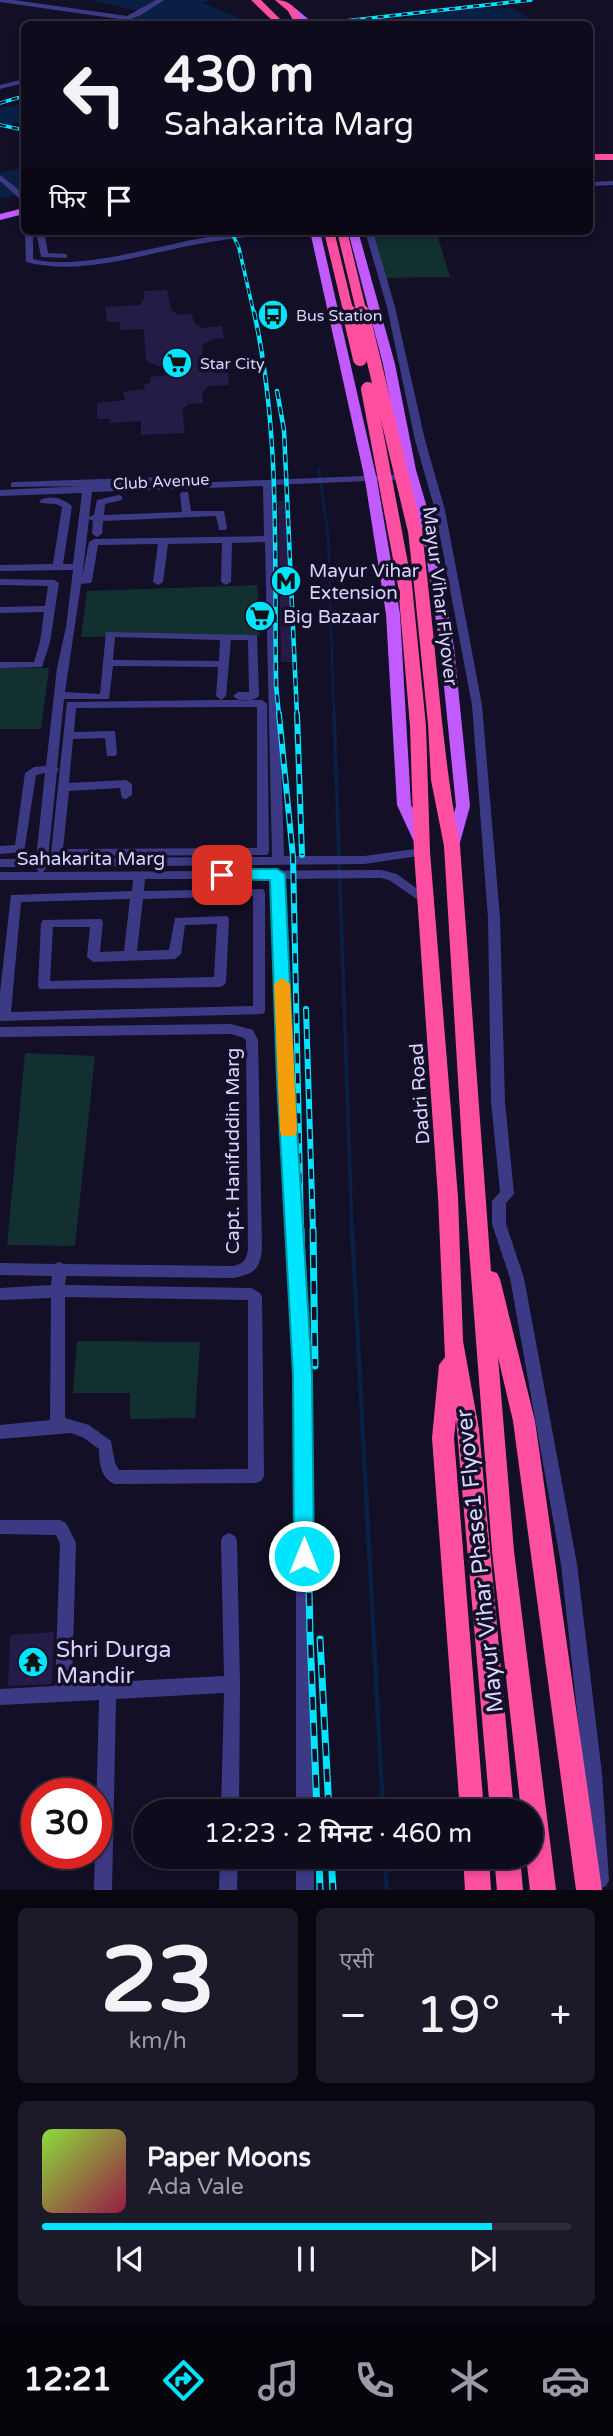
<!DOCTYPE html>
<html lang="hi">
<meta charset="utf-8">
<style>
body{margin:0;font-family:"Varela Round","Noto Sans Devanagari",sans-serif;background:#1c1929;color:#f1f3f6;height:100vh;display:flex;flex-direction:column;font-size:26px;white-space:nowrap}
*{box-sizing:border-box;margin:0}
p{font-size:23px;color:#9b9ba3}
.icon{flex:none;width:38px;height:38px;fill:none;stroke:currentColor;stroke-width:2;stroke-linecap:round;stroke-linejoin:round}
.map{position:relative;height:1890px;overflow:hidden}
.drawer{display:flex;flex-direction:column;gap:18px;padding:18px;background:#08060f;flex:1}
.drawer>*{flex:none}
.top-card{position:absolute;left:21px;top:21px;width:572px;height:214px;border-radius:10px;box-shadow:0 4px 10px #0003,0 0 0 2px #2e2b3b;background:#0e0b1c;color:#f1f3f6;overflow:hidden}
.speed{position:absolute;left:21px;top:1778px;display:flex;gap:14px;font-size:35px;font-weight:700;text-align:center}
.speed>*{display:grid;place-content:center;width:91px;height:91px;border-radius:50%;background:#0e0b1c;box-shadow:0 4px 10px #0003,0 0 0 2px #2e2b3b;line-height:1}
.speed .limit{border:10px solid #d22;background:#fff;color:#111}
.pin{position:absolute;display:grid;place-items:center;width:60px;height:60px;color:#fff;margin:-30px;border-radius:14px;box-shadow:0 4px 10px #0006}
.me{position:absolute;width:77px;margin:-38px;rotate:0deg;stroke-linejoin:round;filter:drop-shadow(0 0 5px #0008)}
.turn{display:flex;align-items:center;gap:24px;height:147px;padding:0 28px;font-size:32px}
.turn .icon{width:91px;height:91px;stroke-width:2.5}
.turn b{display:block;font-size:49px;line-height:60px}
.then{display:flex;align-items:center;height:66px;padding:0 28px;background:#0003;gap:14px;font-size:26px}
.big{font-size:52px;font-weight:600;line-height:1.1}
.drawer .tile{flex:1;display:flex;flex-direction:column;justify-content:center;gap:10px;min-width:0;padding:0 24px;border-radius:10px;background:#1c1929}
.drawer .dial{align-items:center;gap:0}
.dial b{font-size:91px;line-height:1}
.song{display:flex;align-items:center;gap:21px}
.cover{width:84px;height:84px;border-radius:10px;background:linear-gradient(135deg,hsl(90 70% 55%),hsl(340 70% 35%))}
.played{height:7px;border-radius:4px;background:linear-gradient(90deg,#00e5ff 85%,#2e2b3b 85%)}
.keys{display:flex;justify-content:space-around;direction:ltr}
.heat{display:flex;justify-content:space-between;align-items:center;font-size:38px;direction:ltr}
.drawer .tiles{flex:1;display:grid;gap:18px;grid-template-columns:1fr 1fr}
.tile:last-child{grid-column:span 2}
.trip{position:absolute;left:133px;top:1799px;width:410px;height:70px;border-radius:35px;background:#0e0b1c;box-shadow:0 4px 10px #0003,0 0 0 2px #2e2b3b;font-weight:600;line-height:70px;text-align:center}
.menu{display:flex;height:112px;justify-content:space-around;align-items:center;background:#06040b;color:#9b9ba3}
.menu .icon{width:49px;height:49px}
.menu .active{color:#00e5ff}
.menu b{font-size:32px;color:#f1f3f6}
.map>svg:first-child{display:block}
.green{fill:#12302f}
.water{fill:#0a1f44}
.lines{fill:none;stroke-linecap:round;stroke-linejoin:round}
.stream-far2{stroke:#0a1f44;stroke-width:2.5}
.stream-far1{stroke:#0a1f44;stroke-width:3.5}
.stream{stroke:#0a1f44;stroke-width:4.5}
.building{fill:#241b47}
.minor{fill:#3d3a85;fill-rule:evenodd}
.major{fill:#c25bff;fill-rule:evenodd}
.highway{fill:#ff4fa3;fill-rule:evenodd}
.rail-far3-casing{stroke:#00e5ff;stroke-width:3.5}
.rail-far2-casing{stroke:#00e5ff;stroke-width:4.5}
.rail-far1-casing{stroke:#00e5ff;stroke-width:6}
.rail-casing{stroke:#00e5ff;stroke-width:7}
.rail-far3{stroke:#130f26;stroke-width:2;stroke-dasharray:6;stroke-linecap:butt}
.rail-far2{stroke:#130f26;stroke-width:2.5;stroke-dasharray:8;stroke-linecap:butt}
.rail-far1{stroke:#130f26;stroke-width:3.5;stroke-dasharray:10;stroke-linecap:butt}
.rail{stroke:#130f26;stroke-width:4.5;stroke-dasharray:13;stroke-linecap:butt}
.highway-bridge-far1{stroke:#ff4fa3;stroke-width:10}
.highway-bridge{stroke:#ff4fa3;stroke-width:14}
.route{fill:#00e5ff;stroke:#0095a6;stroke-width:2}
.slow{fill:#f59e0b}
.labels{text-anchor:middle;stroke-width:7;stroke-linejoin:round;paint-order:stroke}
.far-poi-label{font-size:16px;fill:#d9d4ff;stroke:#130f26;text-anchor:start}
.far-street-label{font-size:16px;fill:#d9d4ff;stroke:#130f26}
.poi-label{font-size:19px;fill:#d9d4ff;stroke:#130f26;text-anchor:start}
.street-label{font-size:19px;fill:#d9d4ff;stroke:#130f26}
.near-street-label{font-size:23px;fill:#d9d4ff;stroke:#130f26}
.near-poi-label{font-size:23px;fill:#d9d4ff;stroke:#130f26;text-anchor:start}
</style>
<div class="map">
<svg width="613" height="1890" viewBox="0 0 613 1890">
<rect width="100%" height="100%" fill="#130f26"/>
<!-- green -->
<g class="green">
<polygon points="374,231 436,231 450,277 384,278"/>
<polygon points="257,585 260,635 81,637 87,591"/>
<polygon points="0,668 49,668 41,729 0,729"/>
<polygon points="25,1053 95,1056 75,1246 7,1245"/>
<polygon points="77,1341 200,1342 195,1418 130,1419 130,1393 73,1393"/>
</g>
<!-- water -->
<g class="water">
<polygon points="91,0 209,0 203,3 237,17 241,24 187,24 175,21 171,24 122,24 123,20 146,13"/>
<polygon points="459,6 513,8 532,20 544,21 485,24 389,24 396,19 426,15"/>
<polygon points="24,104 24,121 0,127 0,108"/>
<polygon points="24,168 24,193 0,199 0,173"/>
</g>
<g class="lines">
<!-- stream-far2 -->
<polyline class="stream-far2" points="319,469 328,536 334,715"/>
<!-- stream-far1 -->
<polyline class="stream-far1" points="334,714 352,1230"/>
<!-- stream -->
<g class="stream">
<polyline points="352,1229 383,1811"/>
<polyline points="385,1857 387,1890"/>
</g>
</g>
<!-- building -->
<g class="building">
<polygon points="167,290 171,310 179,315 192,314 194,323 202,328 222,326 224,338 213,339 203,344 202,357 206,369 214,373 228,373 229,385 208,386 202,393 203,403 189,404 182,410 185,433 141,435 141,421 110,423 110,419 97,419 97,403 125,400 123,392 145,389 144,385 151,382 150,377 177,374 146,361 144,329 121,330 119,322 107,322 105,307 140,305 144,298 144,291"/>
<polygon points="290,500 295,662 281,662 278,501"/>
<polygon points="54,1632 52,1684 8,1686 10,1635"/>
</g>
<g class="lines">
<!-- minor -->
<g class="minor">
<polygon points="0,0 14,0 127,16 156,0 164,0 141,15 118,24 115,22 119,19 0,2"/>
<polygon points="24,79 24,83 0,89 0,85"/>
<polygon points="0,175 24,194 24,200 21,200 0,181"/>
<polygon points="613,181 613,185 590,186 590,182"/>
<path d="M25,231H33V259C79,271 160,245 208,237C235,232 262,231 289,231L285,233C254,236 223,239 193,245C140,255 80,276 26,262Z"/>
<polygon points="36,231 44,231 48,253 67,254 67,258 41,257"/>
<path d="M365,231H373L395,307L425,440L445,510L482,705L500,918L505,1102L514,1194L506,1203V1224L524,1278L577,1564L602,1774L609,1880L606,1886C598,1890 590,1890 582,1886L579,1880L582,1874L591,1871L584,1774L561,1564L510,1278L492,1224V1201L500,1192L491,1102L488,918L472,705L435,510L415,440L387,307Z"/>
<path d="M412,474L415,475V479L273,485L284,856H364L422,848L428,852L426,855L364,864L47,867L43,872L381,870L397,874L431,899L425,903L421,902L389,880L381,878L283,879L292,1079L310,1375L314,1811H296V1375L278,1079L271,879H145L144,891L263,889L265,892V1011L263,1014L0,1021V992L11,895L132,891L133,880H0V872H39L35,867H0V859H36L45,773L36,775L24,852L0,854V846L15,845L25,773L34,767L46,766L57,668L66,627L73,570L0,571V565L53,564L62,507L56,504L41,503L39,501C49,494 63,498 72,506L63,564H73L82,493L0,496V490L83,486L11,487V483L14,482L192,476L197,479L192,482L92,487ZM263,486L264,536L94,539L89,542L82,578L89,519L93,521L92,534L97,537L102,534L103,521L216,516L219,530H225L227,528L224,511H191L188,492H182L180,494L182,512L104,515L105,504L122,500V496L119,495L97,500L94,515L89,517L92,492ZM265,542L272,857L48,858L57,772L59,769L57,767L64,699H109L113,666L218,667L216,696L221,700L67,702L51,853L53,856L267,855L269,852L267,704L262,700H221L226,696L231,640H248L249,692H238L233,696C238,702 254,702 259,696L257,635L106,632L100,694L65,692L81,584L91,583L92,581L98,545L158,544L153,582L158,585L163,582L168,544L222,543L221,582L226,585L231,582L232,543ZM115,637L220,640L219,661L113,660ZM219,707H257V848L63,849L69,791L120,788L122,798L126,799L132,795V784L126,780L69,783L73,739L105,738L107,756H115L117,753L115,731L74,732L76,708ZM253,896V1006L11,1012L21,902L130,899L124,951L100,952L103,922L101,919L43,920L41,923L38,986L40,989L220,987L224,985L226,982L229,919L227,916L175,918L169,950L137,951L143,899ZM217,924L214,977L50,981L53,927H90L87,957L93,962L175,959L181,954L185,925Z"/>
<polygon points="0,579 54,580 59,583 50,642 42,667 0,668 0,662 34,662 40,642 44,612 0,613 0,607 45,606 48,586 0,585"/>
<path d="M231,1024L253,1030L258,1040L262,1250C259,1271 254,1273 234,1278L66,1276L65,1285L251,1288L260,1293L262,1297L264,1476L261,1481L256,1483L115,1484C101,1479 99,1463 99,1449L84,1438L71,1433L0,1439V1425L50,1420L51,1298L0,1300V1288L51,1285L52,1276L0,1275V1263L54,1264L59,1262L64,1264L234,1266C244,1263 246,1260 248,1250L246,1041L244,1038L231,1034L0,1037V1027ZM65,1297L248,1300V1469L119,1470L115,1463L111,1441L89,1425L65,1418Z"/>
<polygon points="0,1520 60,1520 66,1523 76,1543 72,1685 103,1683 108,1681 112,1682 224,1676 221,1541 223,1536 229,1533 235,1536 237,1541 240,1684 239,1811 221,1811 224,1693 116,1699 112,1890 94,1890 99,1700 0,1705 0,1689 55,1686 60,1544 56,1535 0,1534"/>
<polygon points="220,1857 238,1857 237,1890 219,1890"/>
<rect x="296" y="1857" width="18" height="33"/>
</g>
<!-- major -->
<g class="major">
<polygon points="289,8 295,8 314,24 305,24 289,12"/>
<polygon points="24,208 24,214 0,220 0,214"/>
<polygon points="310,231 320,231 377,480 400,614 411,805 429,844 422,849 415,844 397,805 386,614 365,480"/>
<polygon points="348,231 358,231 395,364 416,470 435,535 454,647 470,806 459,846 452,851 445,846 456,806 440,647 423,535 404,470 383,364"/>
</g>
<!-- highway -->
<g class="highway">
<polygon points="251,0 261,0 285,24 276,24"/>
<path d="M275,0C292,0 298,10 303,24H295L288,11Z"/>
<rect x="590" y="154" width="23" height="6"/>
<polygon points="405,581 412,585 426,726 430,852 458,1197 463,1341 479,1429 514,1811 490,1811 456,1419 454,1438 484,1811 460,1811 432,1438 439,1365 445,1357 438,1197 414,852 410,726 398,585"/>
<path d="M421,581L428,585C438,672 443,760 460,846L491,1271L497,1273L500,1279L535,1421L602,1890H576L513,1421L498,1357L514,1551L556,1890H530L526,1857H530V1811H521L492,1551L465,1196L444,846L431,780L428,724L414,585Z"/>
<polygon points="463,1857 489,1857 491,1890 465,1890"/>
<polygon points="494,1857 520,1857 523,1890 497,1890"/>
</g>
<!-- rail-far3 casing -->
<g class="rail-far3-casing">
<g id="rail-far3">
<polyline points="318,24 531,0"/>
<polyline points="0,103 24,96"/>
<polyline points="0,125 24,130"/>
<polyline points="231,231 239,248 254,314"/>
</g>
</g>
<!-- rail-far2 casing -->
<g class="rail-far2-casing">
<g id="rail-far2">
<path d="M254,312C281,434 274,562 276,686L279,715"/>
<polyline points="277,391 284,430 297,715"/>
</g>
</g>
<!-- rail-far1 casing -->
<g class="rail-far1-casing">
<g id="rail-far1">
<polyline points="279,714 293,857 301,1230"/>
<polyline points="297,714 302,855"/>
<polyline points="306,1009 313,1230"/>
</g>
</g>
<!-- rail casing -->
<g class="rail-casing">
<g id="rail">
<polyline points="301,1229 310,1634 317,1811"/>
<polyline points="313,1229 315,1366"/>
<polyline points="320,1639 329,1811"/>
<polyline points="319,1857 320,1890"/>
<polyline points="331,1857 333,1890"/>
</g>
</g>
<!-- rail-far3 -->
<use href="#rail-far3" class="rail-far3"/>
<!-- rail-far2 -->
<use href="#rail-far2" class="rail-far2"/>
<!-- rail-far1 -->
<use href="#rail-far1" class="rail-far1"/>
<!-- rail -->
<use href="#rail" class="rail"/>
<!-- highway-bridge-far1 -->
<g class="highway-bridge-far1">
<polyline points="329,231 349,314"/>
<polyline points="342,231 362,314"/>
</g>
<!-- highway-bridge -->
<g class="highway-bridge">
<polyline points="349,312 360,359"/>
<polyline points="362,312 415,531 421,585"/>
<polyline points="368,389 405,585"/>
</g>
</g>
<!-- route -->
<polygon class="route" points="222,869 277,869 285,874 294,1079 312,1375 314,1556 311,1563 304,1566 297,1563 294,1556 293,1375 277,1079 270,880 217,879 215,875 217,871"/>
<!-- slow -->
<polygon class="slow" points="282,978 290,984 297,1131 295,1136 282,1136 280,1131 274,984"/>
<!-- icons -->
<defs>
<g id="bus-disc" transform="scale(1.575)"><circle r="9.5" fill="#00e5ff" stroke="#130f26"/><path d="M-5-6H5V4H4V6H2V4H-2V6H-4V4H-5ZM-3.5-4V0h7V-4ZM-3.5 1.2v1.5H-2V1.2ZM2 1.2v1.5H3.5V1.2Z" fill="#111"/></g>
<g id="supermarket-disc" transform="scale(1.575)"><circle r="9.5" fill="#00e5ff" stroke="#130f26"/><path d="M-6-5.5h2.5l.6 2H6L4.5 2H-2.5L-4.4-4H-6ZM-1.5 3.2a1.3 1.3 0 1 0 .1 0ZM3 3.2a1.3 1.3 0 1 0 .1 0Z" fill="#111"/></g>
<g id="metro-disc" transform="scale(1.575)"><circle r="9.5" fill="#00e5ff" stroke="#130f26"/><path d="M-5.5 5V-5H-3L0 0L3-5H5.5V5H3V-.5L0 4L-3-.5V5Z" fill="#111"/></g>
<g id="temple-disc" transform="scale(1.575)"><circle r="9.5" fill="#00e5ff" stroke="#130f26"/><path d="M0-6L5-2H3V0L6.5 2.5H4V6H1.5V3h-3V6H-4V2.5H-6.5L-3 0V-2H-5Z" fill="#111"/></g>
</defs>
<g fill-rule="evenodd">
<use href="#bus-disc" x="273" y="315"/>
<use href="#supermarket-disc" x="177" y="363"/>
<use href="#metro-disc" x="286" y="581"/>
<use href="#supermarket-disc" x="260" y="616"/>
<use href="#temple-disc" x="33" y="1662"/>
</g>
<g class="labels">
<!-- far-poi labels -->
<g class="far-poi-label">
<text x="296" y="321">Bus Station</text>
<text x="200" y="369">Star City</text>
</g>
<!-- far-street labels -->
<g class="far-street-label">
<text transform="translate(161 481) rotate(-3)" y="6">Club Avenue</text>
</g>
<!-- poi labels -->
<g class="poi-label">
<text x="309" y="577">Mayur Vihar<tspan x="309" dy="22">Extension</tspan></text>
<text x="283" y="623">Big Bazaar</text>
</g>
<!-- street labels -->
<g class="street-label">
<text transform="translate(441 596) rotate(83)" y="7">Mayur Vihar Flyover</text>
<text x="91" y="865">Sahakarita Marg</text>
<text transform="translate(419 1094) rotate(-94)" y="7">Dadri Road</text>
<text transform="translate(232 1151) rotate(-90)" y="7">Capt. Hanifuddin Marg</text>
</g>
<!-- near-street labels -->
<g class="near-street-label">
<text transform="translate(479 1561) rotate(-96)" y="8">Mayur Vihar Phase1 Flyover</text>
</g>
<!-- near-poi labels -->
<g class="near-poi-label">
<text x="56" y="1657">Shri Durga<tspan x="56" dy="26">Mandir</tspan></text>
</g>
</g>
</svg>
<div class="speed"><div class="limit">30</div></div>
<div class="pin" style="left:222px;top:875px;background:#d93025"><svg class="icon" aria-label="arrive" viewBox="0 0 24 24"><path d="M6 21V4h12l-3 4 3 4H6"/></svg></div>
<svg class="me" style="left:304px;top:1556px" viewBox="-20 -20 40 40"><circle r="17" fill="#00e5ff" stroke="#fff" stroke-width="3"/><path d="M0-11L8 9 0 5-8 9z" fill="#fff"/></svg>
<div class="trip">12:23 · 2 मिनट · 460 m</div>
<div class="top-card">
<div class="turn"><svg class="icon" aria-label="left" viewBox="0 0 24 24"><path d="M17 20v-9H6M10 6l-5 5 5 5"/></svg><div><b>430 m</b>Sahakarita Marg</div></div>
<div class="then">फिर<svg class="icon" aria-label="arrive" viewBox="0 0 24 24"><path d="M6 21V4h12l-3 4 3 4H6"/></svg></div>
</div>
</div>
<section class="drawer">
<div class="tiles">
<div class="tile dial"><b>23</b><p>km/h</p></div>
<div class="tile"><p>एसी</p>
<div class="heat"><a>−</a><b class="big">19°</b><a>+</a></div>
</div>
<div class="tile">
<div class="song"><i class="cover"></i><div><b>Paper Moons</b><p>Ada Vale</p></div></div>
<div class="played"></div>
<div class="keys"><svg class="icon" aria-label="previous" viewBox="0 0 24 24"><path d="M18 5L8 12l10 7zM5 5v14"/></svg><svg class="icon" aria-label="pause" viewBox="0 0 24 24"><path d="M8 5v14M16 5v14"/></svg><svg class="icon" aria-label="next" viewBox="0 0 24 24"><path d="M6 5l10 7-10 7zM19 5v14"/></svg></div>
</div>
</div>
</section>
<nav class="menu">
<b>12:21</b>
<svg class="icon active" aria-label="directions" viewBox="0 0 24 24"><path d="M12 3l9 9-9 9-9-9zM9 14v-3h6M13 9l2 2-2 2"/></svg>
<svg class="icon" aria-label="music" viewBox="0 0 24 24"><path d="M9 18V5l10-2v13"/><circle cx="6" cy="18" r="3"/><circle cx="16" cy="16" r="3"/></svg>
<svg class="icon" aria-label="phone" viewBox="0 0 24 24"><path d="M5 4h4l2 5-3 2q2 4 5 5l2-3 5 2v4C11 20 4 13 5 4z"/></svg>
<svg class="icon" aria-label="climate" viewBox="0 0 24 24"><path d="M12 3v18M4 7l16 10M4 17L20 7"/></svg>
<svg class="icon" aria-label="car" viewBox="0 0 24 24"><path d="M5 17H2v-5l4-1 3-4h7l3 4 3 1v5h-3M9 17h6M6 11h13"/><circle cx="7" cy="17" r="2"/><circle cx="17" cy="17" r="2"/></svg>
</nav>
